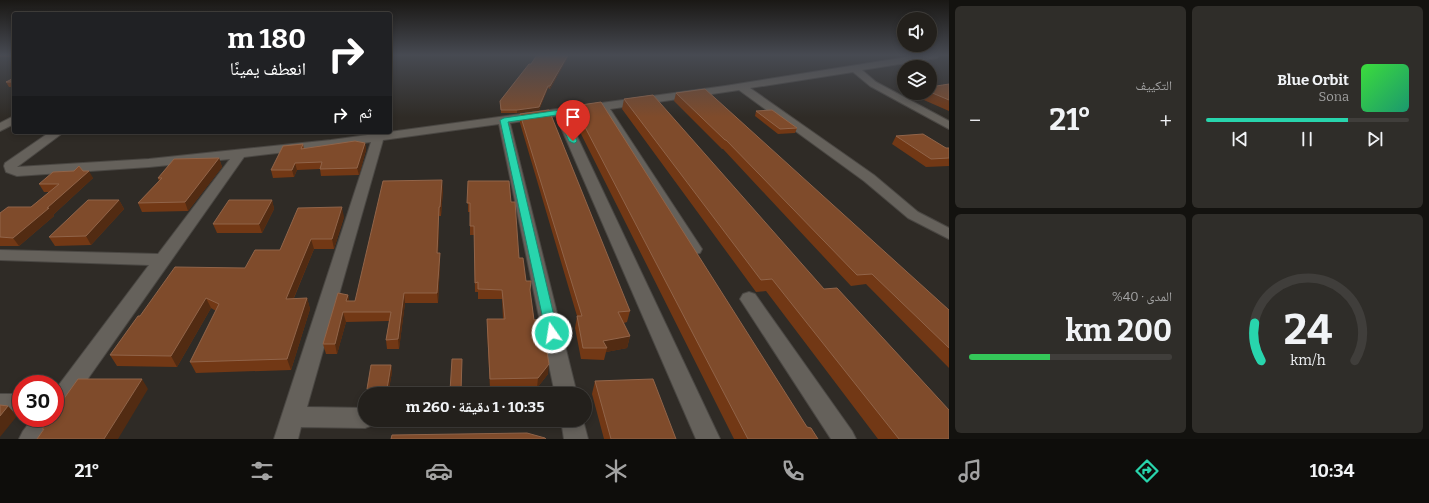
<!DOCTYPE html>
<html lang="ar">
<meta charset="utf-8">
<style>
body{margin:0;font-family:Bitter,"Noto Naskh Arabic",serif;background:#2f2d29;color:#f1f3f6;direction:rtl;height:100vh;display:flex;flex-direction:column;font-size:15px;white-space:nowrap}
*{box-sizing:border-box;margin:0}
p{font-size:13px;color:#a3a3a3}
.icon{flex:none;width:22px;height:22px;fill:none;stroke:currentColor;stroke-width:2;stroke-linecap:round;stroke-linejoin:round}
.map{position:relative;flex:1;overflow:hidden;direction:ltr}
.drawer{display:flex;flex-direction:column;gap:6px;padding:6px;background:#13120f;width:480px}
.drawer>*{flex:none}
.top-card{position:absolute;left:12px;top:12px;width:380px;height:122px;border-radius:4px;box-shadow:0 2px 6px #0003,0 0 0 1px #403e3b;direction:rtl;background:#202124;color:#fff;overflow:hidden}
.buttons{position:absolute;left:897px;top:12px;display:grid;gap:8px}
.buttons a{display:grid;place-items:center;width:40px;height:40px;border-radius:50%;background:#23201c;box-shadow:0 2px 6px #0003,0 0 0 1px #403e3b;font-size:20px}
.speed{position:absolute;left:12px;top:375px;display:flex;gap:8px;font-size:20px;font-weight:700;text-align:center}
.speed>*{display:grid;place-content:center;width:52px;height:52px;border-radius:50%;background:#23201c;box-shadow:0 2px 6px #0003,0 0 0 1px #403e3b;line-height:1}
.speed .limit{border:6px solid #d22;background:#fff;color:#111}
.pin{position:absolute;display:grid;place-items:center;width:34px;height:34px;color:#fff;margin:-41px -17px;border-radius:50% 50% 50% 0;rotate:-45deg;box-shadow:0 0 4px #0007}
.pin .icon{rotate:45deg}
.me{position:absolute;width:44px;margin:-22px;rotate:347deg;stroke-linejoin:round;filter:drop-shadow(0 0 3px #0008)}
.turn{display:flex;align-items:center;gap:14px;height:84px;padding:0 20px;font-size:18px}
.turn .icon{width:52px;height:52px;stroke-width:2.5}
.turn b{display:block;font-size:28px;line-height:34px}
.then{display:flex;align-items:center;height:38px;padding:0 20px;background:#0003;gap:8px;font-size:15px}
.big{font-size:30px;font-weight:700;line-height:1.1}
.drawer .widget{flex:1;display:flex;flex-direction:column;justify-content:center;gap:6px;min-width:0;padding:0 14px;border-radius:6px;background:#2f2d29}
.drawer .dial{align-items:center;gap:0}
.dial svg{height:104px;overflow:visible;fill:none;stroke:#403e3b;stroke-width:7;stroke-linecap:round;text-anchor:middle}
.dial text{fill:#f1f3f6;stroke:none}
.song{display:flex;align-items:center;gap:12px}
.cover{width:48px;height:48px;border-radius:6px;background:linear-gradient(135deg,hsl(120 70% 55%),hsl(160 70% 35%))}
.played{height:4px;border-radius:2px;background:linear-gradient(90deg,#28d5ad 70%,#403e3b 70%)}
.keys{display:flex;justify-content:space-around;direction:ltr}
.heat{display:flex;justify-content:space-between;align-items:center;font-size:22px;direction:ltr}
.charge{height:6px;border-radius:3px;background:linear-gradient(90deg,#34c759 40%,#403e3b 0)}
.drawer .tiles{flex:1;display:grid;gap:6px;grid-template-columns:repeat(2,1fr)}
.trip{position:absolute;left:358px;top:387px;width:234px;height:40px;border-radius:20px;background:#23201c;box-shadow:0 2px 6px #0003,0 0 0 1px #403e3b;font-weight:700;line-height:40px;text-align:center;direction:rtl}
.menu{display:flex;height:64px;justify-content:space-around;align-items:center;background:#0e0d0b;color:#a3a3a3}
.menu .icon{width:28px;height:28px}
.menu .current{color:#28d5ad}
.menu b{font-size:18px;color:#f1f3f6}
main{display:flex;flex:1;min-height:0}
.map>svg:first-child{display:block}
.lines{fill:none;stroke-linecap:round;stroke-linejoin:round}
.minor-casing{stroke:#4a4743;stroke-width:2}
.minor{fill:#65615b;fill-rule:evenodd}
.wall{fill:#723815}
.shaded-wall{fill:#522b12}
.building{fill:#7f4b2b;stroke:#916449}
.route{fill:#28d5ad;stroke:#1a8a70}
</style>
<main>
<section class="drawer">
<div class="tiles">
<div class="widget">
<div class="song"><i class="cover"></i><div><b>Blue Orbit</b><p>Sona</p></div></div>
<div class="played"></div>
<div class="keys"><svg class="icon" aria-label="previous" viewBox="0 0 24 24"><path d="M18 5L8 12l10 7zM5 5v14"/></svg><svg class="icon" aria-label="pause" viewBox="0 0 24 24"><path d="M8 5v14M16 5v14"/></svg><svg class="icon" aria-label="next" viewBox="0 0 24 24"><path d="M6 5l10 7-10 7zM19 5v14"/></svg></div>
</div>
<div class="widget"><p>التكييف</p>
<div class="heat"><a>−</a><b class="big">21°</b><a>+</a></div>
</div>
<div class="widget dial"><svg viewBox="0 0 100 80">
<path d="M14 69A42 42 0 1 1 86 69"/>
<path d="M14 69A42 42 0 0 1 9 40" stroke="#28d5ad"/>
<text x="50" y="56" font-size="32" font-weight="700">24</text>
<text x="50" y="72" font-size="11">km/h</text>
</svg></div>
<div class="widget"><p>المدى · 40%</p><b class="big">200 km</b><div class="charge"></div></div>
</div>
</section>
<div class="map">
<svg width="949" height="439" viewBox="0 0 949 439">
<rect width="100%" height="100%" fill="#2f2b26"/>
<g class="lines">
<!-- minor casing -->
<g class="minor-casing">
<g id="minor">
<polygon points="920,55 941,55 937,58 862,70 876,82 949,121 949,129 870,86 853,72 750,88 874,175 918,212 949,228 949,239 908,218 864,181 739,90 610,109 702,249 700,253 694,254 688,253 600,110 567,115 720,439 696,439 556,116 510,123 577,394 555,394 499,124 383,140 307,407 365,408 365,420 375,420 373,425 365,428 301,427 298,439 274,439 371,142 244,157 63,414 57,416 58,418 45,439 19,439 23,431 33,418 55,418 55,390 149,265 0,260 0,250 158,254 230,159 149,167 17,176 6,172 4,166 5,163 50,132 64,132 17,167 149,159 331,140 725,86"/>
<polygon points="14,116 14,124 0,131 0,123"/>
<polygon points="749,292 755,294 852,431 856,439 831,439 740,299 743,294"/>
<rect x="0" y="394" width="21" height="20"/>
<polygon points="561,420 583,420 588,439 564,439"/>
</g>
</g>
<!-- minor -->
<use href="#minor" class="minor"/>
</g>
<!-- wall -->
<g class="wall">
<rect x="0" y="55" width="14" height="2"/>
<polygon points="537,55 569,55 550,89 548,88 539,110 517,113 501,113 500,101 531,64"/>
<polygon points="14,78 14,87 9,87 6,82"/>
<polygon points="949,84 949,111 917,97 919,93 930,93 930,87"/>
<polygon points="676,93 949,310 949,368 866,284 851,286 723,149 722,149 674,101"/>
<polygon points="624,99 949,439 878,439 766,291 756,292 622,109"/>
<polygon points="574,106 807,427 818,439 734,439 572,116"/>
<polygon points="756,111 797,128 795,133 778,134 755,116"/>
<polygon points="520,114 630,311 627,322 624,323 630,336 627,348 606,352 604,360 581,359 575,328 577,316 520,123"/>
<polygon points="896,136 946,148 949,148 949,166 926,167 892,144"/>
<polygon points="365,143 366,150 359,175 321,176 320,169 297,170 294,177 273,178 271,170 303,144 304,149"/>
<polygon points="219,158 222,167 188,211 142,212 138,203 159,181 158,178"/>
<polygon points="83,171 93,178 53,215 54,216 19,246 0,246 0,213 31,207 49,192 44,192 39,184"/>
<polygon points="468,181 511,202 519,258 526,281 530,291 534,320 548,374 537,388 490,389 487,329 487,319 503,319 502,299 478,299 478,292 475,292 474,235 470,235 470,212 468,212"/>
<polygon points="443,189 441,216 439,216 438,253 440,253 440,263 438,303 405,303 399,349 387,349 386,340 389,321 346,322 337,354 326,354 323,344 348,295 349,301 355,301"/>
<polygon points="119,200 124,209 91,245 55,246 49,237"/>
<polygon points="272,200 274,209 262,233 217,233 213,224"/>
<polygon points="344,217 334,249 314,249 294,298 307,298 310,309 291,370 196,373 190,362 216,311 211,308 177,367 117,366 110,355 140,316 245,268"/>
<polygon points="462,359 461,394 450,394 450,391"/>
<polygon points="391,365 392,372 388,394 368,394 367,389"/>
<polygon points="595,381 676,439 604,439 592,394"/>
</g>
<!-- shaded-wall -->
<g class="shaded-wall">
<polygon points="568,55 569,55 550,89 550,86"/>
<polygon points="548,86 548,88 539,110 517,113 517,110"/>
<polygon points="365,143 366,150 359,175 357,168"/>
<polygon points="219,158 222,167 188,211 185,202"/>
<polygon points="295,163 297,170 294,177 292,170"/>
<polygon points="89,171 93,178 53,215 54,216 19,246 13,238"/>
<polygon points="442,180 443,189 441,216 440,207"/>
<polygon points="119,200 124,209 91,245 86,236"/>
<polygon points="272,200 274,209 262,233 259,224"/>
<polygon points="342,207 344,217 334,249 332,239"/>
<polygon points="439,207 439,216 438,263 437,253"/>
<polygon points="311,239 314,249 289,309 286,299"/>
<polygon points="440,253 440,263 438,303 437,293"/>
<polygon points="404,293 405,303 399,349 398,339"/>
<polygon points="348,295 350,305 346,301"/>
<polygon points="206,298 211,308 177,367 171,356"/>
<polygon points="307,298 310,309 291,370 287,359"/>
<polygon points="343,312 346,322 337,354 335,344"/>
<polygon points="630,336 627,348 606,352 607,348 603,341"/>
<polygon points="549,364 548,374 537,388 538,378"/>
<polygon points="391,365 392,372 388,394 387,389"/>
<polygon points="142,379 148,389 118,439 104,439"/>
<polygon points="8,406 17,416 0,437 0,416"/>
</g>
<!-- building -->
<g class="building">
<polygon points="537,55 568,55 550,86 548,86 539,107 517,110 501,110 500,101 529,64 531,64"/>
<polygon points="14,78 14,82 6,82"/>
<polygon points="949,84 949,100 930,92 930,87"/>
<polygon points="705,89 949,310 949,348 872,274 857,275 726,140 725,140 676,93"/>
<polygon points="653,95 824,289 837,288 949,410 949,439 899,439 772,279 761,280 624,99"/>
<polygon points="601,102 807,427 811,428 818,439 748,439 574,106"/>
<polygon points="549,110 630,311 618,312 630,336 603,341 607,348 583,348 577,316 582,316 520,114"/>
<polygon points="772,110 797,128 780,129 756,111"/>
<polygon points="923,134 946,148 949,148 949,158 931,159 896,136"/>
<polygon points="355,141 365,143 357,168 320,169 322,162 295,163 292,170 271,170 283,146 303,144 301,149"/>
<polygon points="219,158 185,202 138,203 162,178 158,178 174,159"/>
<polygon points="79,166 83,171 89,171 47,208 49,208 13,238 0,237 0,213 8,207 31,207 59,184 39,184 53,172 74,171"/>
<polygon points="442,180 440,207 439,207 437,253 440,253 437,293 404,293 398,339 386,340 391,312 343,312 335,344 323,344 338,293 348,295 346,301 355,301 383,181"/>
<polygon points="468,181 509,181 511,202 515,202 519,258 523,258 526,281 531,281 530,290 534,320 540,319 545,352 547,352 549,364 538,378 490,379 487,319 505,319 502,290 478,289 478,282 475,283 474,226 470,226 470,203 467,203"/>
<polygon points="88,200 119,200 86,236 49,237"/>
<polygon points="229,200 272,200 259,224 213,224"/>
<polygon points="342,207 332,239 311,239 286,299 307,298 287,359 190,362 219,304 206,298 171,356 110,355 138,316 140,316 175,267 245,268 255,250 280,250 298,208"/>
<polygon points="452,359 462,359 461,391 450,391"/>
<polygon points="371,365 391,365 387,389 367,389"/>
<polygon points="78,379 142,379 104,439 37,439 44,429 42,429 50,418 55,418 55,411"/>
<polygon points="653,379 676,439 611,439 595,381"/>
<polygon points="0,405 8,406 0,416"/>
<polygon points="527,433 545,438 546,439 391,439 392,435"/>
</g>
<!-- sky -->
<linearGradient id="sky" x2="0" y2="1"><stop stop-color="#1a1815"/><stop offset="0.47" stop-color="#474a52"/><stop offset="1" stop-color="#474a52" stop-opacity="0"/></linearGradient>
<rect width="949" height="117" fill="url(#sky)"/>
<!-- route -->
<polygon class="route" points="560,110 563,112 577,141 575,143 573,143 569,141 557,115 508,122 558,333 556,336 552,338 548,336 546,333 500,120 504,118"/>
</svg>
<div class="buttons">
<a><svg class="icon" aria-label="sound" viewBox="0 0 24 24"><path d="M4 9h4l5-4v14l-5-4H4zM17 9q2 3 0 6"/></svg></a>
<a><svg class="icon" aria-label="layers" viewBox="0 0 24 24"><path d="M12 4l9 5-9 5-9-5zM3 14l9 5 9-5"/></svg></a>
</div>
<div class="speed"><div class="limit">30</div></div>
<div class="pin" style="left:573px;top:141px;background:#d93025"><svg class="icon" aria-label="arrive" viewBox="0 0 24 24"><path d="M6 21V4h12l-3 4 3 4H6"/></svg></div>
<svg class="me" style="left:552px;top:333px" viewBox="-20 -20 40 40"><circle r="17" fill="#28d5ad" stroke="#fff" stroke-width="3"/><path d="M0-11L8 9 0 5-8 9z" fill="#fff"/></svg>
<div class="trip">10:35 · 1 دقيقة · 260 m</div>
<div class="top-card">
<div class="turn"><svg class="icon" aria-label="right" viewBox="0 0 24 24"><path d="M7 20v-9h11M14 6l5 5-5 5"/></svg><div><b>180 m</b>انعطف يمينًا</div></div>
<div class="then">ثم<svg class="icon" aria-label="right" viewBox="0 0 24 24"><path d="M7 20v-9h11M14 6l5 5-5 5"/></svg></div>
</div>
</div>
</main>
<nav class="menu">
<b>10:34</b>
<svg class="icon current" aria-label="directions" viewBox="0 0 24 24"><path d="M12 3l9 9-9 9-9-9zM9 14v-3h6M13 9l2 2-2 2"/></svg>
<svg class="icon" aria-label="music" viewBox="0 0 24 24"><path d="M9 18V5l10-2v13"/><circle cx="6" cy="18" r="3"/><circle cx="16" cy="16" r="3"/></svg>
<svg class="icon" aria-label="phone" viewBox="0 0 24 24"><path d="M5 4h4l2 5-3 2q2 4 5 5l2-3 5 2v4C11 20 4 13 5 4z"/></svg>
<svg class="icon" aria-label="climate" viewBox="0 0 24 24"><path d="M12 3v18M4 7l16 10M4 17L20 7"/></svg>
<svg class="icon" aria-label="car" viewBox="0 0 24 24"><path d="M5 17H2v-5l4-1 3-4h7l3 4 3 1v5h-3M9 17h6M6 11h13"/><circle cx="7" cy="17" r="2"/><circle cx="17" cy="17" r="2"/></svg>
<svg class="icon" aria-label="filters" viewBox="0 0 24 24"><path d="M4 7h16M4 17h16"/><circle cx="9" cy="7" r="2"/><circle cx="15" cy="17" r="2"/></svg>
<b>21°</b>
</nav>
